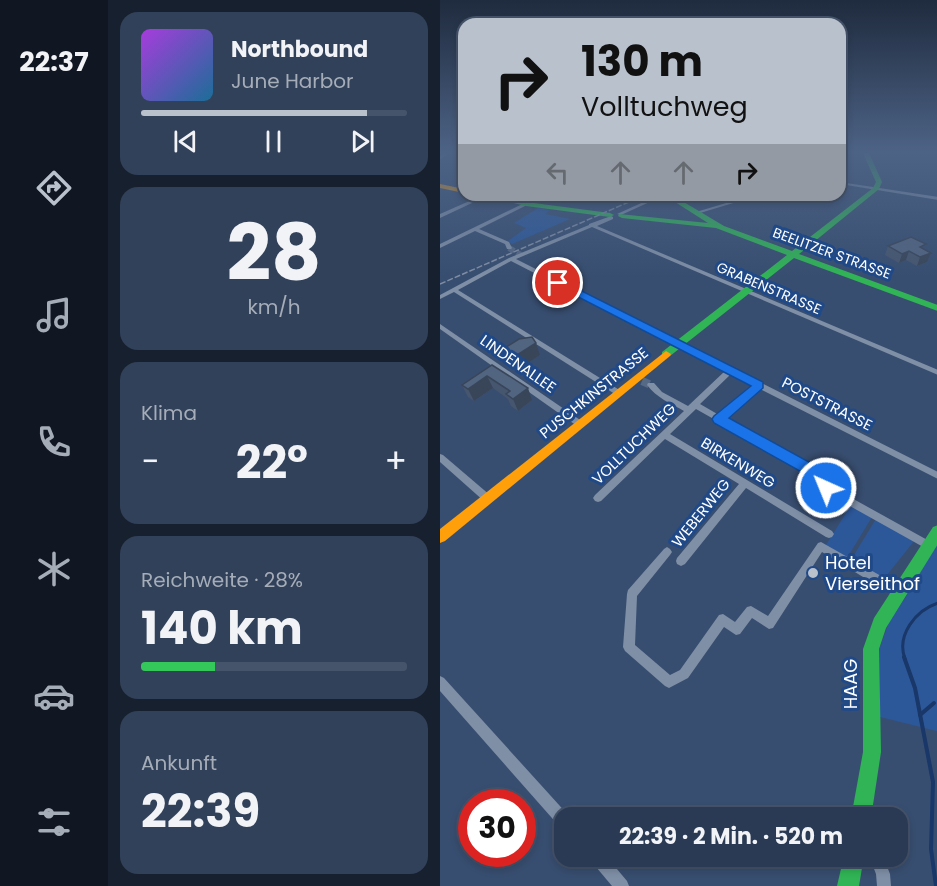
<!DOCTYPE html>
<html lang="de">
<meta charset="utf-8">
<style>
body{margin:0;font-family:Poppins,sans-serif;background:#32415a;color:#f1f3f6;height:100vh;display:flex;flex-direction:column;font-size:22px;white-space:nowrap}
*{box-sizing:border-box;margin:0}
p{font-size:20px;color:#a5adb8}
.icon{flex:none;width:33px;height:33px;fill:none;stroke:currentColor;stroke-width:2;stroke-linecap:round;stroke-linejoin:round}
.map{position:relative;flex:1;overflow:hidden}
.drawer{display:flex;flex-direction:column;gap:12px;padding:12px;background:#17202e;width:332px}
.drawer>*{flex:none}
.banner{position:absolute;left:18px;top:18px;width:388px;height:183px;border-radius:18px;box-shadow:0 3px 9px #0003,0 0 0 2px #46546b;background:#b9c1cd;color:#111;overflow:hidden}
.speed{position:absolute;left:18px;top:789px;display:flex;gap:12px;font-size:30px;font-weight:700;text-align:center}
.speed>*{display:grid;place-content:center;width:78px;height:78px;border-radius:50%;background:#2a3a54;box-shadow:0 3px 9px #0003,0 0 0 2px #46546b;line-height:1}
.speed .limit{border:9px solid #d22;background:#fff;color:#111}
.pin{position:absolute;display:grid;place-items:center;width:51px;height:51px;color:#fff;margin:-26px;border:3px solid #fff;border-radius:50%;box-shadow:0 2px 6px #0007}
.me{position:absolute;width:66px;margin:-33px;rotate:316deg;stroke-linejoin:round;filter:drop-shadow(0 0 4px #0008)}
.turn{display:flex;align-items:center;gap:21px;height:126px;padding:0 24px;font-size:27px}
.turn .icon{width:78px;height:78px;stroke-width:2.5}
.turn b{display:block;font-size:42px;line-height:51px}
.lanes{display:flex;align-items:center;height:57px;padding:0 24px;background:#0003;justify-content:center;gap:30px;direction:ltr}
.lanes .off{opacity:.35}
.big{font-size:45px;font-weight:700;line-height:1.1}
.drawer .card{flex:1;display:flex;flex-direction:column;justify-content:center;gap:9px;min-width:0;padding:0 21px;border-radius:18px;background:#32415a}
.drawer .dial{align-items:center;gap:0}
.dial b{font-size:78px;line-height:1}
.song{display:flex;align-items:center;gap:18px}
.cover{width:72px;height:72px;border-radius:9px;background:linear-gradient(135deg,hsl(280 70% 55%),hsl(200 70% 35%))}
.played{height:6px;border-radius:3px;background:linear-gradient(90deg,#b9c1cd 85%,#46546b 85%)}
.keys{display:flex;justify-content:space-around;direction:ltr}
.heat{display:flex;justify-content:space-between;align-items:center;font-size:33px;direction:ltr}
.charge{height:9px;border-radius:4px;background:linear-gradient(90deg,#34c759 28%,#46546b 0)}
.trip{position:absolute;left:114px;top:807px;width:354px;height:60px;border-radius:18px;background:#2a3a54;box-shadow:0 3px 9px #0003,0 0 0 2px #46546b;font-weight:700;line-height:60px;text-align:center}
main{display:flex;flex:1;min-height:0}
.menu{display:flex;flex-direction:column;width:108px;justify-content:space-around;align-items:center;background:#111722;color:#a5adb8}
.menu .icon{width:42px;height:42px}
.menu .selected{color:#b9c1cd}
.menu b{font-size:27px;color:#f1f3f6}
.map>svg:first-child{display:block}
.green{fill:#2c589a}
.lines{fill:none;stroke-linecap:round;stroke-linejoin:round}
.stream-far1{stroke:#193768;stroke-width:3}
.stream{stroke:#193768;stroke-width:4}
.street-tunnel-far1{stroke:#566985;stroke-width:6;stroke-dasharray:6 3;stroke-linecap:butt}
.street-tunnel{stroke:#566985;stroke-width:8;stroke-dasharray:8 4;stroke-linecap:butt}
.street{fill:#7f8fa6;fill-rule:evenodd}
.fast{fill:#30b455;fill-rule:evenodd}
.slow{fill:#ff9f0a;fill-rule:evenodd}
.rail{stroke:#7f8ea4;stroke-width:1.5;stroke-dasharray:6 2;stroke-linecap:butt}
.wall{fill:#46566e}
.shaded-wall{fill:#39465a}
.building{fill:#516480;stroke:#39465a;stroke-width:1.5}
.route{fill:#1a73e8;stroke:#114b97;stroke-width:1.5}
.poi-dot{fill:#b9c1cd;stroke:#204988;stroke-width:2}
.labels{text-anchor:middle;stroke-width:6;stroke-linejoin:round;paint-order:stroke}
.far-street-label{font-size:14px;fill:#fff;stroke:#204988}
.street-label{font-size:15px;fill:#fff;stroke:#204988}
.near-poi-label{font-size:18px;fill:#fff;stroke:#204988;text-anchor:start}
.near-street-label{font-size:18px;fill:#fff;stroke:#204988}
</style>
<main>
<nav class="menu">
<b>22:37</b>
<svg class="icon selected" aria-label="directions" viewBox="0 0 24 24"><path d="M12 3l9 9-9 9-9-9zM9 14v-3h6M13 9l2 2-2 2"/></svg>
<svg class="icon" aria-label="music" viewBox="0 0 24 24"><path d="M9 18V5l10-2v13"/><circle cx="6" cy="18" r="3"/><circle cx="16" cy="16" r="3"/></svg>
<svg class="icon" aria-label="phone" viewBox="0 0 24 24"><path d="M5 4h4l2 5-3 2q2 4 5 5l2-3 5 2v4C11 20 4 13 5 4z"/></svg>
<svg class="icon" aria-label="climate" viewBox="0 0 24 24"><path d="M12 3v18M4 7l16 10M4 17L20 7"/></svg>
<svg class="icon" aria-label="car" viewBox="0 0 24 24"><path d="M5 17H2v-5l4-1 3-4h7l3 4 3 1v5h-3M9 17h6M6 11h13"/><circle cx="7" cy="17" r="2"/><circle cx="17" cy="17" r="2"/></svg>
<svg class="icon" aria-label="filters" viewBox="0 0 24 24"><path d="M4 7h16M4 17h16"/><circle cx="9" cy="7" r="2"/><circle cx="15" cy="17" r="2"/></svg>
</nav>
<section class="drawer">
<div class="card">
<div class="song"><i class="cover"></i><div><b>Northbound</b><p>June Harbor</p></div></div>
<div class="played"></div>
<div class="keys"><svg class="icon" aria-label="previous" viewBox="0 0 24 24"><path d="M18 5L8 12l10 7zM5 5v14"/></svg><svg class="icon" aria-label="pause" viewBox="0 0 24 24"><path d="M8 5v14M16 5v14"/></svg><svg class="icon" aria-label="next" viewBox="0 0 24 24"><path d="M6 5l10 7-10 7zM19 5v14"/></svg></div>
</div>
<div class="card dial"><b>28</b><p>km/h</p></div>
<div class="card"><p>Klima</p>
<div class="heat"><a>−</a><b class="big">22°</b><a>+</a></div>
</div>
<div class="card"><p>Reichweite · 28%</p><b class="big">140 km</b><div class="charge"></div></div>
<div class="card"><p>Ankunft</p><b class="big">22:39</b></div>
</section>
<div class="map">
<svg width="498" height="886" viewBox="0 0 498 886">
<rect width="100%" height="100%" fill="#384e70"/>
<!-- green -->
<g class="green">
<polygon points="98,208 110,210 105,214 130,219 72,244 68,241 86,228 74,223"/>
<polygon points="411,505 432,517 407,558 386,545"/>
<polygon points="436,519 474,541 443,580 411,560"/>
<polygon points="497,541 497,731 440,717 439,650 449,622 473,586"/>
</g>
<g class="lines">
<!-- stream-far1 -->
<path class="stream-far1" d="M465,659C456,635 476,610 498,603"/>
<!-- stream -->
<g class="stream">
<polyline points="464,657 475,688 493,782 491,849 496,886"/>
<polyline points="480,715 494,703"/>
</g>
<!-- street-tunnel-far1 -->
<polyline class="street-tunnel-far1" points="69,248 81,255"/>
<!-- street-tunnel -->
<polyline class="street-tunnel" points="202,381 211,385"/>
<!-- street -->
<g class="street">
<polygon points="5,153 10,153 0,159 0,156"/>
<polygon points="400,182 498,197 498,200 400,184"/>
<polygon points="24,184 24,187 14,190 12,189"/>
<polygon points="43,195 47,196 0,218 0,214"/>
<polygon points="101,195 107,195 39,229 69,242 72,248 71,249 67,249 65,244 35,231 0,248 0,244"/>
<polygon points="219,195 225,195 181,215 177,214"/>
<polygon points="313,195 320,195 260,213 256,212"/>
<path d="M171,216L173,217V219L157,226L498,370V375L152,227L76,259L498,472V479L320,389L308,401L285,418L385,473L390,486L491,542L493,545L491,548L488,549L485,548L383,491L378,478L256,409L230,434L392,531L394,534L392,537L389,538L386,537L306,488L245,564L241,566L237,564L236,561L237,558L299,484L225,439L161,501L158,502L155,501L153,498L155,495L244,411C230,403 217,398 207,385L208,383H214L222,392L248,406L285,371L71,261L18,290L181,391L182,393L181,395L178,396L14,292L0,299V295L69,258L149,225V224ZM291,374L314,386L302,397L279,415L260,404Z"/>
<polygon points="0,324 143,422 144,424 143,426 137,426 0,329"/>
<polygon points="0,454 3,455 51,496 53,499 51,502 48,503 45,502 0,462"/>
<polygon points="381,542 464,589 465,593 464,597 460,598 456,597 382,552 333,628 329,629 312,618 300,634 296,635 284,627 248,678 229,688 225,686 185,651 183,647 187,594 188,590 224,549 227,547 230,549 232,552 230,555 197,596 195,645 230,675 240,670 279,615 283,614 295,622 307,607 311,606 328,616 378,543"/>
<polygon points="0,676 4,678 129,816 129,818 124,818 124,828 119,826 0,691"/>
<polygon points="149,856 166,856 187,881 189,886 172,886 151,861"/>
<polygon points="429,856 443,856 450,874 451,886 437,886 436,874"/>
</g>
<!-- fast -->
<g class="fast">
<polygon points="423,153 429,153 442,182 439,189 359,254 498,305 498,311 354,258 230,356 222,356 222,352 347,255 276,228 182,218 178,216 179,214 268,223 224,195 232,195 284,226 352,251 433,188 436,182"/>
<polygon points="39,195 52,195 86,202 170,213 174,215 170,217 86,206"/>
<polygon points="498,525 498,544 446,628 439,649 441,752 431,818 411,818 423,752 423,649 434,618 493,527"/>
<polygon points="404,856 424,856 419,886 397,886"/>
</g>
<!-- slow -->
<g class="slow">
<polygon points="0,184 24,189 24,193 0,188"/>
<polygon points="226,351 231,354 230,356 5,541 0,543 0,529"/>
</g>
<!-- rail -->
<polyline class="rail" points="0,284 205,195"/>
</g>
<!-- wall -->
<g class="wall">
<polygon points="448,246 484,249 487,262 477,266 466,260 459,263 445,255"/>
<polygon points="63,349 100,355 79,369 68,362"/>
<polygon points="52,365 92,400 78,411 71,406 68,399 53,388 34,401 28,397 22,385"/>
</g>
<!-- shaded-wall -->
<g class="shaded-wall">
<polygon points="469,251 466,260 459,263 462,254"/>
<polygon points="491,253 487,262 477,266 480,257"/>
<polygon points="96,343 100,355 79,369 74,357"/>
<polygon points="47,376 53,388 34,401 28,389"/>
<polygon points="88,388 92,400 78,411 73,399"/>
</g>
<!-- building -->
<g class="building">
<polygon points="471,237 486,244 480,247 491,253 480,257 469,251 462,254 448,246"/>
<polygon points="92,337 96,343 74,357 63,349 79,339"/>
<polygon points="52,365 88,388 73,399 66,394 70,391 47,376 28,389 22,385"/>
</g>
<!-- sky -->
<linearGradient id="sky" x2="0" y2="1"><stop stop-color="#1f2b3e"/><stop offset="0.55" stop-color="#4d6386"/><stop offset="1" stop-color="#4d6386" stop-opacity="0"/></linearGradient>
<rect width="498" height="277" fill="url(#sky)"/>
<!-- route -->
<polygon class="route" points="115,281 122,281 323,382 323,388 289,418 387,472 393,488 391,492 386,494 380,492 376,480 274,423 272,419 274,416 311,386 115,285"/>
<!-- markers -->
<circle class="poi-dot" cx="373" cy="573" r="6"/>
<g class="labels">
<!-- far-street labels -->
<g class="far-street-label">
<text transform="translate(392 253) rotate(20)" y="5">BEELITZER STRASSE</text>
<text transform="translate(329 288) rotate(23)" y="5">GRABENSTRASSE</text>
</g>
<!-- street labels -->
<g class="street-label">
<text transform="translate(78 364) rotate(35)" y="5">LINDENALLEE</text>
<text transform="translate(154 393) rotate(-39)" y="5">PUSCHKINSTRASSE</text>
<text transform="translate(387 404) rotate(27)" y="5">POSTSTRASSE</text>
<text transform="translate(194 444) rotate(-44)" y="5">VOLLTUCHWEG</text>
<text transform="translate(298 463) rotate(31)" y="5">BIRKENWEG</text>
<text transform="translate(261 513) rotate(-51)" y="5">WEBERWEG</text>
</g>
<!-- near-poi labels -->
<g class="near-poi-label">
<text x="385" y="569">Hotel<tspan x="385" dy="21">Vierseithof</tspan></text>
</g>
<!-- near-street labels -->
<g class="near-street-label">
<text transform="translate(411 684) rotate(-90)" y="6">HAAG</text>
</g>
</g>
</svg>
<div class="speed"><div class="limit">30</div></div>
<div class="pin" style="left:118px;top:283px;background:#d93025"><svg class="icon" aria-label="arrive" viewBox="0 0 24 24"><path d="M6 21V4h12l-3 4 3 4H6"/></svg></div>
<svg class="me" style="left:386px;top:488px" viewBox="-20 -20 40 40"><circle r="17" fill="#1a73e8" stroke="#fff" stroke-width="3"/><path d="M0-11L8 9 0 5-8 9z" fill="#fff"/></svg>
<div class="trip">22:39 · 2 Min. · 520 m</div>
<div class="banner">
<div class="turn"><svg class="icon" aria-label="right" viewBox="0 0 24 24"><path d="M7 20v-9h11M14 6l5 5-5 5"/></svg><div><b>130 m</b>Volltuchweg</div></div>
<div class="lanes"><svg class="icon off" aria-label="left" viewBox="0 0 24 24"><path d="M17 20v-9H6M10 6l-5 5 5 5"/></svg><svg class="icon off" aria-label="ahead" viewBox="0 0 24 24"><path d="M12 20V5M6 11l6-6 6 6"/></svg><svg class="icon off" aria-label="ahead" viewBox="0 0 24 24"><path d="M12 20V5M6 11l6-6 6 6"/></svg><svg class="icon" aria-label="right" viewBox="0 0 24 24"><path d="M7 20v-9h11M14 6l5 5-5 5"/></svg></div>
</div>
</div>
</main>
